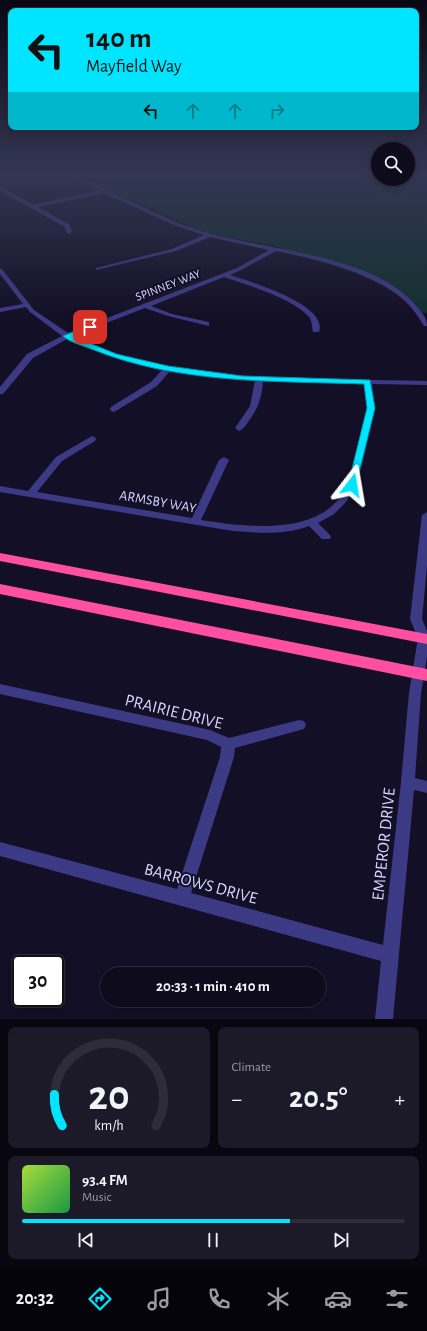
<!DOCTYPE html>
<meta charset="utf-8">
<style>
body{margin:0;font-family:"Alegreya Sans",sans-serif;background:#1c1929;color:#f1f3f6;height:100vh;display:flex;flex-direction:column;font-size:15px;white-space:nowrap}
*{box-sizing:border-box;margin:0}
p{font-size:13px;color:#9b9ba3}
.icon{flex:none;width:22px;height:22px;fill:none;stroke:currentColor;stroke-width:2;stroke-linecap:round;stroke-linejoin:round}
.map{position:relative;height:1019px;overflow:hidden}
.drawer{display:flex;flex-direction:column;gap:8px;padding:8px;background:#08060f;flex:1}
.drawer>*{flex:none}
.hud{position:absolute;left:8px;top:8px;width:411px;height:122px;border-radius:8px;box-shadow:0 2px 10px #0003,0 0 0 1px #2e2b3b;background:#00e5ff;color:#111;overflow:hidden}
.fabs{position:absolute;left:371px;top:142px;display:grid;gap:8px}
.fabs a{display:grid;place-items:center;width:44px;height:44px;border-radius:50%;background:#0e0b1c;box-shadow:0 2px 10px #0003,0 0 0 1px #2e2b3b;font-size:20px}
.speed{position:absolute;left:12px;top:955px;display:flex;gap:8px;font-size:20px;font-weight:700;text-align:center}
.speed>*{display:grid;place-content:center;width:52px;height:52px;border-radius:50%;background:#0e0b1c;box-shadow:0 2px 10px #0003,0 0 0 1px #2e2b3b;line-height:1}
.speed .limit{border:2px solid #111;border-radius:6px;background:#fff;color:#111}
.pin{position:absolute;display:grid;place-items:center;width:34px;height:34px;color:#fff;margin:-17px;border-radius:8px;box-shadow:0 2px 6px #0006}
.me{position:absolute;width:44px;margin:-22px;rotate:14deg;stroke-linejoin:round;filter:drop-shadow(0 0 3px #0008)}
.turn{display:flex;align-items:center;gap:14px;height:84px;padding:0 12px;font-size:18px}
.turn .icon{width:52px;height:52px;stroke-width:2.5}
.turn b{display:block;font-size:28px;line-height:34px}
.lanes{display:flex;align-items:center;height:38px;padding:0 12px;background:#0003;justify-content:center;gap:20px;direction:ltr}
.lanes .off{opacity:.35}
.big{font-size:30px;font-weight:700;line-height:1.1}
.drawer .card{flex:1;display:flex;flex-direction:column;justify-content:center;gap:6px;min-width:0;padding:0 14px;border-radius:8px;background:#1c1929}
.drawer .dial{align-items:center;gap:0}
.dial svg{height:104px;overflow:visible;fill:none;stroke:#2e2b3b;stroke-width:7;stroke-linecap:round;text-anchor:middle}
.dial text{fill:#f1f3f6;stroke:none}
.song{display:flex;align-items:center;gap:12px}
.cover{width:48px;height:48px;border-radius:6px;background:linear-gradient(135deg,hsl(80 70% 55%),hsl(140 70% 35%))}
.played{height:4px;border-radius:2px;background:linear-gradient(90deg,#00e5ff 70%,#2e2b3b 70%)}
.keys{display:flex;justify-content:space-around;direction:ltr}
.heat{display:flex;justify-content:space-between;align-items:center;font-size:22px;direction:ltr}
.drawer .tiles{flex:1;display:grid;gap:8px;grid-template-columns:1fr 1fr}
.card:last-child{grid-column:span 2}
.trip{position:absolute;left:100px;top:967px;width:226px;height:40px;border-radius:20px;background:#0e0b1c;box-shadow:0 2px 10px #0003,0 0 0 1px #2e2b3b;font-weight:700;line-height:40px;text-align:center}
.tab-bar{display:flex;height:64px;justify-content:space-around;align-items:center;background:#06040b;color:#9b9ba3}
.tab-bar .icon{width:28px;height:28px}
.tab-bar .selected{color:#00e5ff}
.tab-bar b{font-size:18px;color:#f1f3f6}
.map>svg:first-child{display:block}
.green{fill:#12302f}
.lines{fill:none;stroke-linecap:round;stroke-linejoin:round}
.minor{fill:#3d3a85;fill-rule:evenodd}
.highway{fill:#ff4fa3;fill-rule:evenodd}
.route{fill:#00e5ff;stroke:#0095a6}
.labels{text-anchor:middle;stroke-width:4;stroke-linejoin:round;paint-order:stroke}
.far-street-label{font-size:12px;fill:#d9d4ff;stroke:#130f26}
.street-label{font-size:14px;fill:#d9d4ff;stroke:#130f26}
.near-street-label{font-size:17px;fill:#d9d4ff;stroke:#130f26}
</style>
<div class="map">
<svg width="427" height="1019" viewBox="0 0 427 1019">
<rect width="100%" height="100%" fill="#130f26"/>
<!-- green -->
<polygon class="green" points="63,174 378,174 378,179 408,179 408,174 427,174 427,313 415,312 406,295 353,272 275,246 200,232 154,209"/>
<g class="lines">
<!-- minor -->
<g class="minor">
<path d="M66,174H73C95,185 118,195 141,206C159,214 176,223 194,229C257,250 376,253 418,308C423,314 427,318 427,326H424C419,318 414,310 408,304C378,273 316,259 276,251L241,270L230,275C248,281 329,304 319,332H313C312,327 312,321 309,317C293,298 247,285 224,277L151,306L172,314L209,322V326L168,316L145,308L73,336C91,344 109,351 127,357C220,383 331,378 427,381V385L372,384L375,409L357,485L346,502L334,514L318,523L330,535L331,537L330,539H322L309,526C285,535 258,533 233,531L0,492V486L28,491L56,457L92,436L95,437L96,439L95,441L62,461L37,492L192,518L219,460L224,457L229,460L201,520C246,527 324,538 347,485C351,475 353,463 356,452C359,439 366,421 367,408C367,400 365,392 364,384L263,381C262,397 258,409 248,422C245,426 244,429 239,431L235,428L250,406L255,380L214,377L170,371L157,386L114,412L111,411L110,409L111,407L151,382L162,370C129,364 98,352 67,339L33,358L3,394H0V387L27,354L62,336L30,312L26,307L0,312V308L23,304L0,274V268L2,269L34,310L68,333L237,268L269,250L210,237L176,251L96,270V268L172,249L204,235L174,225L104,193L38,207L70,225L72,232L69,234L66,232L65,227L0,191V187L2,188L34,205L100,190Z"/>
<polygon points="427,512 427,566 422,619 427,631 427,657 421,693 415,778 427,781 427,793 414,790 393,1019 375,1019 381,961 0,856 0,842 177,889 220,757 221,747 207,740 0,694 0,684 210,730 229,738 299,720 304,721 306,725 304,729 235,748 234,757 191,893 383,945 401,782 409,693 418,638 410,619 422,515"/>
</g>
<!-- highway -->
<g class="highway">
<polygon points="0,553 427,634 427,644 0,561"/>
<polygon points="0,584 427,669 427,681 0,594"/>
</g>
</g>
<!-- sky -->
<linearGradient id="sky" x2="0" y2="1"><stop stop-color="#0a0815"/><stop offset="0.55" stop-color="#333752"/><stop offset="1" stop-color="#333752" stop-opacity="0"/></linearGradient>
<rect width="427" height="317" fill="url(#sky)"/>
<!-- route -->
<path class="route" d="M88,326L93,327L73,336L116,354L168,366L242,376L370,380L375,408L356,485L352,488L348,485L367,408L364,384C275,381 179,384 94,350C84,346 71,343 63,336Z"/>
<g class="labels">
<!-- far-street labels -->
<g class="far-street-label">
<text transform="translate(168 285) rotate(-21)" y="4">SPINNEY WAY</text>
</g>
<!-- street labels -->
<g class="street-label">
<text transform="translate(158 501) rotate(10)" y="5">ARMSBY WAY</text>
</g>
<!-- near-street labels -->
<g class="near-street-label">
<text transform="translate(174 711) rotate(14)" y="6">PRAIRIE DRIVE</text>
<text transform="translate(383 844) rotate(-84)" y="6">EMPEROR DRIVE</text>
<text transform="translate(201 883) rotate(15)" y="6">BARROWS DRIVE</text>
</g>
</g>
</svg>
<div class="fabs">
<a><svg class="icon" aria-label="search" viewBox="0 0 24 24"><circle cx="10" cy="10" r="6"/><path d="M15 15l6 6"/></svg></a>
</div>
<div class="speed"><div class="limit">30</div></div>
<div class="pin" style="left:90px;top:327px;background:#d93025"><svg class="icon" aria-label="arrive" viewBox="0 0 24 24"><path d="M6 21V4h12l-3 4 3 4H6"/></svg></div>
<svg class="me" style="left:352px;top:485px" viewBox="-20 -20 40 40"><path d="M0-17L14 15 0 8-14 15z" fill="#00e5ff" stroke="#fff" stroke-width="4"/></svg>
<div class="trip">20:33 · 1 min · 410 m</div>
<div class="hud">
<div class="turn"><svg class="icon" aria-label="left" viewBox="0 0 24 24"><path d="M17 20v-9H6M10 6l-5 5 5 5"/></svg><div><b>140 m</b>Mayfield Way</div></div>
<div class="lanes"><svg class="icon" aria-label="left" viewBox="0 0 24 24"><path d="M17 20v-9H6M10 6l-5 5 5 5"/></svg><svg class="icon off" aria-label="ahead" viewBox="0 0 24 24"><path d="M12 20V5M6 11l6-6 6 6"/></svg><svg class="icon off" aria-label="ahead" viewBox="0 0 24 24"><path d="M12 20V5M6 11l6-6 6 6"/></svg><svg class="icon off" aria-label="right" viewBox="0 0 24 24"><path d="M7 20v-9h11M14 6l5 5-5 5"/></svg></div>
</div>
</div>
<section class="drawer">
<div class="tiles">
<div class="card dial"><svg viewBox="0 0 100 80">
<path d="M14 69A42 42 0 1 1 86 69"/>
<path d="M14 69A42 42 0 0 1 8 45" stroke="#00e5ff"/>
<text x="50" y="56" font-size="32" font-weight="700">20</text>
<text x="50" y="72" font-size="11">km/h</text>
</svg></div>
<div class="card"><p>Climate</p>
<div class="heat"><a>−</a><b class="big">20.5°</b><a>+</a></div>
</div>
<div class="card">
<div class="song"><i class="cover"></i><div><b>93.4 FM</b><p>Music</p></div></div>
<div class="played"></div>
<div class="keys"><svg class="icon" aria-label="previous" viewBox="0 0 24 24"><path d="M18 5L8 12l10 7zM5 5v14"/></svg><svg class="icon" aria-label="pause" viewBox="0 0 24 24"><path d="M8 5v14M16 5v14"/></svg><svg class="icon" aria-label="next" viewBox="0 0 24 24"><path d="M6 5l10 7-10 7zM19 5v14"/></svg></div>
</div>
</div>
</section>
<nav class="tab-bar">
<b>20:32</b>
<svg class="icon selected" aria-label="directions" viewBox="0 0 24 24"><path d="M12 3l9 9-9 9-9-9zM9 14v-3h6M13 9l2 2-2 2"/></svg>
<svg class="icon" aria-label="music" viewBox="0 0 24 24"><path d="M9 18V5l10-2v13"/><circle cx="6" cy="18" r="3"/><circle cx="16" cy="16" r="3"/></svg>
<svg class="icon" aria-label="phone" viewBox="0 0 24 24"><path d="M5 4h4l2 5-3 2q2 4 5 5l2-3 5 2v4C11 20 4 13 5 4z"/></svg>
<svg class="icon" aria-label="climate" viewBox="0 0 24 24"><path d="M12 3v18M4 7l16 10M4 17L20 7"/></svg>
<svg class="icon" aria-label="car" viewBox="0 0 24 24"><path d="M5 17H2v-5l4-1 3-4h7l3 4 3 1v5h-3M9 17h6M6 11h13"/><circle cx="7" cy="17" r="2"/><circle cx="17" cy="17" r="2"/></svg>
<svg class="icon" aria-label="filters" viewBox="0 0 24 24"><path d="M4 7h16M4 17h16"/><circle cx="9" cy="7" r="2"/><circle cx="15" cy="17" r="2"/></svg>
</nav>
